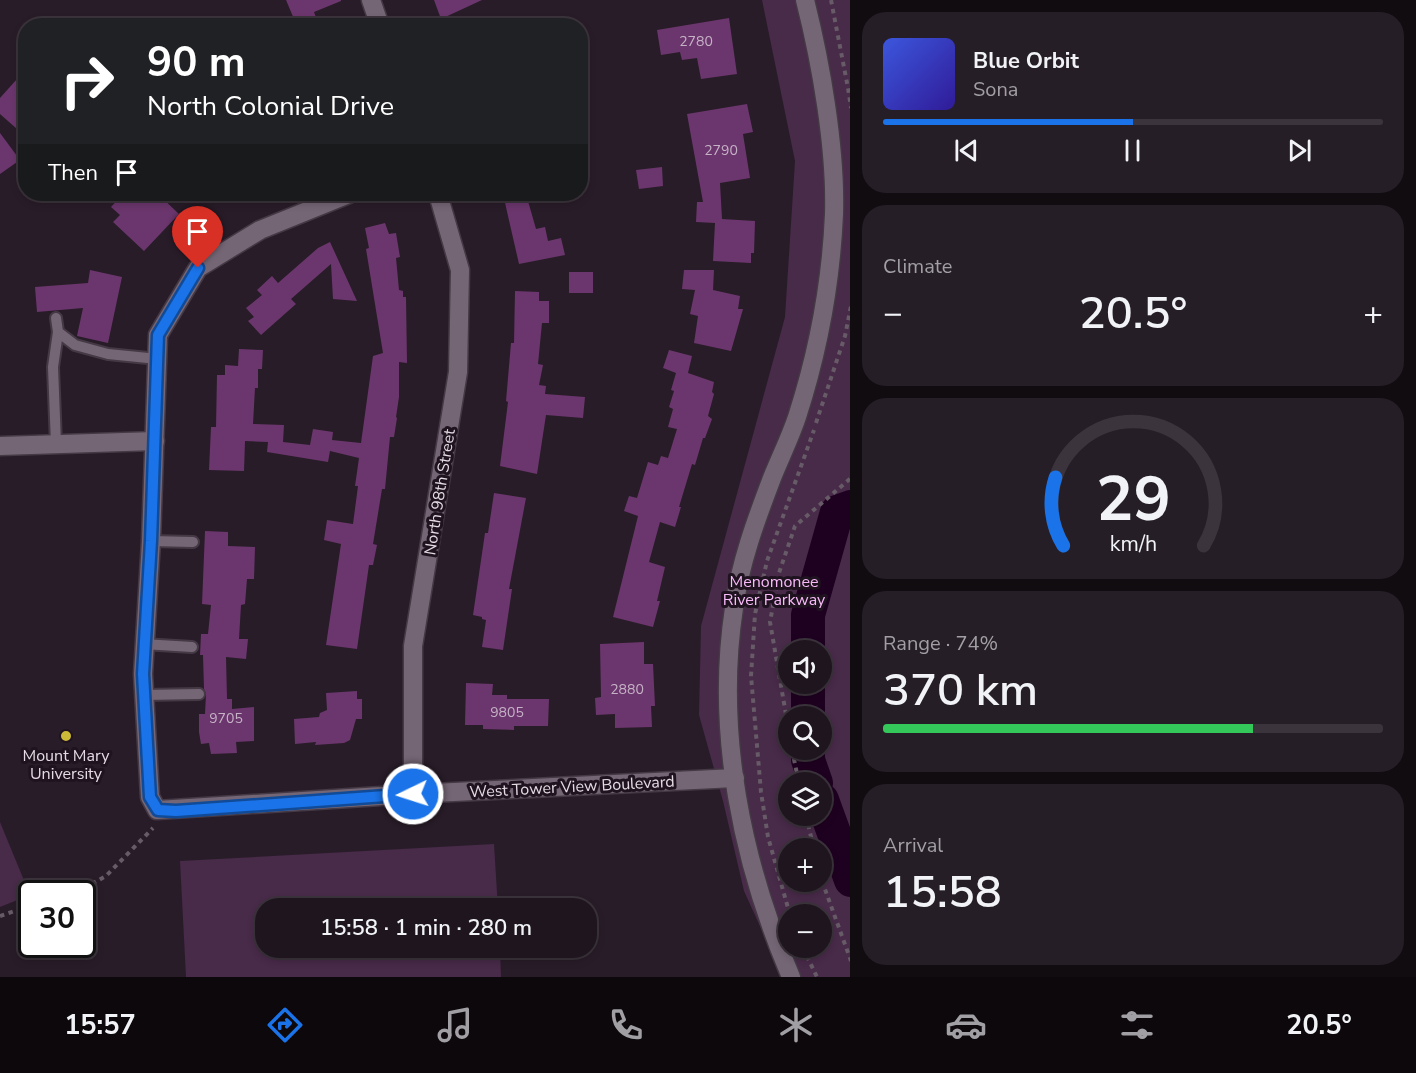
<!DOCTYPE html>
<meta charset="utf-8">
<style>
body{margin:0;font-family:"Nunito Sans",sans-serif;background:#261e27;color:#f1f3f6;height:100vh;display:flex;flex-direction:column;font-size:22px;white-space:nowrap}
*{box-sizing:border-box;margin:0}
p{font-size:20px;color:#a19fa4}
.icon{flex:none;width:33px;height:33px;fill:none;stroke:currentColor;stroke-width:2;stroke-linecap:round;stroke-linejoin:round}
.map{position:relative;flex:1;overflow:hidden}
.details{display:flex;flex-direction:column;gap:12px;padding:12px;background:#100c10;width:566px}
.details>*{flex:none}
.banner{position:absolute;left:18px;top:18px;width:570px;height:183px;border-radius:24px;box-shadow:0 3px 9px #0003,0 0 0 2px #3c343c;background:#202124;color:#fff;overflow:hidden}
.controls{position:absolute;left:778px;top:640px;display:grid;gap:12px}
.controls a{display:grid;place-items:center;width:54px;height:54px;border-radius:50%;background:#1e151e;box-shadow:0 3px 9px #0003,0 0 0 2px #3c343c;font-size:30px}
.speed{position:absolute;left:18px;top:880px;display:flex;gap:12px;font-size:30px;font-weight:700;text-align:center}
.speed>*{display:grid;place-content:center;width:78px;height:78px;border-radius:50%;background:#1e151e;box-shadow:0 3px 9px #0003,0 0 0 2px #3c343c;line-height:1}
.speed .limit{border:3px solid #111;border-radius:9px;background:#fff;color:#111}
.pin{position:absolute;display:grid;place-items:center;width:51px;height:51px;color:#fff;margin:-62px -26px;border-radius:50% 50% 50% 0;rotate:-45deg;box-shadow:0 0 6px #0007}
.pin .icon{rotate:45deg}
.me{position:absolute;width:66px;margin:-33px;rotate:266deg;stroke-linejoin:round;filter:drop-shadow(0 0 4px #0008)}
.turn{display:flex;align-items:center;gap:21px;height:126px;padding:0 30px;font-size:27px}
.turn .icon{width:78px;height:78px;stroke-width:2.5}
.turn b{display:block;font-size:42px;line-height:51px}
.then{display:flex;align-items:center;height:57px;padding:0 30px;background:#0003;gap:12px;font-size:22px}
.big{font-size:45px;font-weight:600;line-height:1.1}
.details .tile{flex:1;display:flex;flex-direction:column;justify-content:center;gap:9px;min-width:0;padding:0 21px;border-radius:24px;background:#261e27}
.details .dial{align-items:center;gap:0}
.dial svg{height:156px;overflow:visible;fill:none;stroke:#3c343c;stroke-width:7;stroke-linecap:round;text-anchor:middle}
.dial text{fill:#f1f3f6;stroke:none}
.song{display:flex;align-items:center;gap:18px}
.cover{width:72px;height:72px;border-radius:9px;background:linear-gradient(135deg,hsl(230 70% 55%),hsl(250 70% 35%))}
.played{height:6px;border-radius:3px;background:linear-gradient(90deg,#1a73e8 50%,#3c343c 50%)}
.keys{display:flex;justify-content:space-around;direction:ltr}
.heat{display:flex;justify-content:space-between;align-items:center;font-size:33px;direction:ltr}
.charge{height:9px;border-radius:4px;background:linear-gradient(90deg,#34c759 74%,#3c343c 0)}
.trip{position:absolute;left:255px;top:898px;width:342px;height:60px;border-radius:24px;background:#1e151e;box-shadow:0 3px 9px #0003,0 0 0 2px #3c343c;font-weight:600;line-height:60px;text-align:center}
.menu{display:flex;height:96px;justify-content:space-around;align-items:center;background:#0c080c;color:#a19fa4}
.menu .icon{width:42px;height:42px}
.menu .selected{color:#1a73e8}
.menu b{font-size:27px;color:#f1f3f6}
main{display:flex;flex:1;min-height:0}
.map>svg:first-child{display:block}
.green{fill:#482a49;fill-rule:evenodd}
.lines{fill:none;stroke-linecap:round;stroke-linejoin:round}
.river{stroke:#1e0020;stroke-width:34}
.building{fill:#6b366d}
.service-casing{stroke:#443944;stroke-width:14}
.minor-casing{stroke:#443944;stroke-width:21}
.tertiary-casing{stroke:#443944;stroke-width:21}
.path{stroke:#665b66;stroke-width:4;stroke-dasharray:4.5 4.5;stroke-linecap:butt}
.service{stroke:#756675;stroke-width:10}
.minor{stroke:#756675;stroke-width:18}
.tertiary{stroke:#756675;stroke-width:18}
.route-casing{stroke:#114b97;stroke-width:15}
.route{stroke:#1a73e8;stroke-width:10}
.poi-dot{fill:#ccb938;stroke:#1e131f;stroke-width:2}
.labels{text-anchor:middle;stroke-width:6;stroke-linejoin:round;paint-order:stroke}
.number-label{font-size:14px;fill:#c6b2c6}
.street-label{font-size:16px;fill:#e4dbe4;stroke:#1e131f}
.park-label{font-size:16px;fill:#f9bafa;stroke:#1e131f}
.poi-label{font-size:16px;fill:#e4dbe4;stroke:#1e131f}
</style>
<main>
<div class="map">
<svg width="851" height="977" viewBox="0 0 851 977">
<rect width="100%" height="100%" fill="#281c28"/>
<!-- green -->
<g class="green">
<path d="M762,0H850V977H783L744,891L723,801L699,715L701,626L785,317L795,161ZM789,651H822V684H789ZM789,717H822V750H789ZM789,783H822V816H789ZM789,849H822V882H789ZM789,915H822V948H789Z"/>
<polygon points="0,822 30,895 0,907"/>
<polygon points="494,844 498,909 266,909 266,948 500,948 501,977 186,977 180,861"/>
</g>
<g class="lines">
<!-- river -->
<g class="river">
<polyline points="808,651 808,615 837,512 851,507"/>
<polyline points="808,717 808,684"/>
<polyline points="808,750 808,760 816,783"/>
<polyline points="822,800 851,880"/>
</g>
</g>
<!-- building -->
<g class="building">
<polygon points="286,0 341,0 341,1 314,12 319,26 301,26 298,18 294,19"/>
<polygon points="434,0 482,0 441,19"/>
<polygon points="729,18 737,74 701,79 697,58 682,60 680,52 661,55 657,30"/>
<polygon points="26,69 26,119 17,129 0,114 0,98"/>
<polygon points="747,104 753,132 743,134 750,178 720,183 722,219 755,221 754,253 751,253 751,263 713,261 715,223 696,222 697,202 703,202 687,114"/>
<polygon points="0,133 20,160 0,174"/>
<polygon points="662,167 663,186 639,189 636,170"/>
<polygon points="123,194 158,194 179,214 144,251 113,222 120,215 111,207"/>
<polygon points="503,194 526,194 536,229 545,227 548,241 561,238 565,255 519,264"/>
<polygon points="385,223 389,234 396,233 400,257 396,258 399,290 403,291 403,297 406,297 407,363 399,362 399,397 396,417 397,418 394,437 390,437 385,489 382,489 373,544 377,545 373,565 369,565 357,649 326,645 341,544 324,540 327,520 353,524 358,486 355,486 359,458 330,451 328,462 267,452 268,442 245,441 244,471 209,470 211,427 216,427 217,375 225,375 225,365 238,366 239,349 263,350 262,369 258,369 258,388 255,388 253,424 284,425 283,442 310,445 313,429 333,432 332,440 361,443 373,356 383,353 366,249 369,248 365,228"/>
<polygon points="330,242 357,301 333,299 331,264 291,299 296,304 261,335 248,321 254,317 246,308 262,295 257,290 272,276 278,283 318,248"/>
<polygon points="90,270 122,277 108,343 77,336 83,308 37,312 35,287 88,283"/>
<polygon points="684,270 714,270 713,290 740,296 738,309 743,309 731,351 694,343 698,316 690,314 695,290 682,289"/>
<rect x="569" y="272" width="24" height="21"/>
<polygon points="515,291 539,292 539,301 549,301 549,323 542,323 538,364 543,365 539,385 546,386 545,394 585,397 583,418 546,415 537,474 500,466 508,402 506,401 511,343 514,343"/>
<polygon points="669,350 692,356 688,373 714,382 712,392 714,394 708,416 712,419 705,438 703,438 695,465 692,464 679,507 681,507 675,527 660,522 649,562 665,567 657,601 660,601 653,627 613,617 638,516 624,511 629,496 637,498 648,462 658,465 661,456 668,458 677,429 668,427 673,409 669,407 674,391 671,390 676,373 663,368"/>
<polygon points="494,493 526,498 509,589 512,589 503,650 482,647 486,620 482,619 482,617 473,615 485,533 488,533"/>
<polygon points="205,531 228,532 228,546 255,547 254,579 247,579 245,604 241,605 239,639 248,639 246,659 226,657 227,699 232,699 232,709 254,707 254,741 236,742 237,753 211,754 209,743 201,744 199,732 199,714 205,714 206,694 204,689 203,655 200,655 201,634 208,634 211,605 202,604"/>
<polygon points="644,642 644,664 653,664 655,706 651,706 652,727 615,728 615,714 596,715 595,698 601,697 600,644"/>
<polygon points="466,683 493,684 492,695 507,695 507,699 549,699 548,726 514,726 514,730 483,729 483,725 465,725"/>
<polygon points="357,691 357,699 362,699 362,719 356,719 350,740 344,743 315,745 316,742 295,744 294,719 319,717 320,713 327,710 326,693"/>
</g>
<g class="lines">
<!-- service casing -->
<g class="service-casing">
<g id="service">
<polyline points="56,318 58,332 75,345 108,354 158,359"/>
<polyline points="56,444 53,367 58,332"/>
<polyline points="151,541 193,542"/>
<polyline points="143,644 192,647"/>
<polyline points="144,695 199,694"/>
</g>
</g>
<!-- minor casing -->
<g class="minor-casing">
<g id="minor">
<polyline points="371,0 380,26"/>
<polyline points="349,194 260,230 198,268 158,335 151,541 143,674 150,797 157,810 413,794 735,778"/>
<polyline points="0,446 155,441"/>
<polyline points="413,794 413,646 458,372 460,270 438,194"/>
</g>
</g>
<!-- tertiary casing -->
<g class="tertiary-casing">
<path id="tertiary" d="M791,977C742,863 715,732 734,608C740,563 756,520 772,478C780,458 790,438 797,417C818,352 831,283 834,214C836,149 821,63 805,0"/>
</g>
<!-- path -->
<g class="path">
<polyline points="831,0 848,88 851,108"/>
<polyline points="816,423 845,336 851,306"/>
<polyline points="789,732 770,622 779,573 795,526 851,478"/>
<polyline points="792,750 799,783"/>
<polyline points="806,816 814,849"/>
<polyline points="822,881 851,961"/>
<polyline points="67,894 88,886 106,876 153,828"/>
<polyline points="790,915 768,837 761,792 751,676 755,614 767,561 814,430"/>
<polyline points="0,916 32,905"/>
<polyline points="803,948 817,977"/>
</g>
<!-- service -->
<use href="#service" class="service"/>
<!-- minor -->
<use href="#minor" class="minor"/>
<!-- tertiary -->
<use href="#tertiary" class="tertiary"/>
</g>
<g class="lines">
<!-- route casing -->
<g class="route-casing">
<polyline id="route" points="198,268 158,335 151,541 143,674 150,797 158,810 176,811 413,794"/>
</g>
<!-- route -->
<use href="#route" class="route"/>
</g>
<!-- markers -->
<circle class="poi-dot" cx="66" cy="736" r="6"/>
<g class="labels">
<!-- number labels -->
<g class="number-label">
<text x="696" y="46">2780</text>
<text x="721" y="155">2790</text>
<text x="627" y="694">2880</text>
<text x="507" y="717">9805</text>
<text x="226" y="723">9705</text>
</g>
<!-- street labels -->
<g class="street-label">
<text transform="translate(439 492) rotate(-81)" y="6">North 98th Street</text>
<text transform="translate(572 786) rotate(-3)" y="6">West Tower View Boulevard</text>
</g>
<!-- park labels -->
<g class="park-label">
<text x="774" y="587">Menomonee<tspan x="774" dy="18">River Parkway</tspan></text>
</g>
<!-- poi labels -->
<g class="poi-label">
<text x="66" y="761">Mount Mary<tspan x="66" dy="18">University</tspan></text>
</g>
</g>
</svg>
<div class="controls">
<a><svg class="icon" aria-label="sound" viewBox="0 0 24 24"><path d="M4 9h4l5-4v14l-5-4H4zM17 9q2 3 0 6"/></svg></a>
<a><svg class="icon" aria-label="search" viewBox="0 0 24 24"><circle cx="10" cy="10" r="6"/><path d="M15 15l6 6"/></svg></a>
<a><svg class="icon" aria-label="layers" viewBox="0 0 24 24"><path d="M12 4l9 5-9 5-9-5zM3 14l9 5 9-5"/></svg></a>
<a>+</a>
<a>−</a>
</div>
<div class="speed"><div class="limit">30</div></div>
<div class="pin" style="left:198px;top:268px;background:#d93025"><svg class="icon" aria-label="arrive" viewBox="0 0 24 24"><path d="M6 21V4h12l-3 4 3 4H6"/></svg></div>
<svg class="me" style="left:413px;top:794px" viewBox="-20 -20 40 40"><circle r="17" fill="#1a73e8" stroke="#fff" stroke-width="3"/><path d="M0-11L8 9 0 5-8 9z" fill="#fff"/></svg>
<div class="trip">15:58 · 1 min · 280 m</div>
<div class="banner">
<div class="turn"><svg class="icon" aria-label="right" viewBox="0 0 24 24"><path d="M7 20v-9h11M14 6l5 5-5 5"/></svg><div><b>90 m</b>North Colonial Drive</div></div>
<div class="then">Then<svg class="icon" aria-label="arrive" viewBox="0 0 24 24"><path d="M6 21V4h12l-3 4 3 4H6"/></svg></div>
</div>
</div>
<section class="details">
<div class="tile">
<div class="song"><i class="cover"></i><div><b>Blue Orbit</b><p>Sona</p></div></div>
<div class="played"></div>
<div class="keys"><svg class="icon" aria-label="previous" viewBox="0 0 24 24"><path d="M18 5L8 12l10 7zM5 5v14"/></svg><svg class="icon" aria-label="pause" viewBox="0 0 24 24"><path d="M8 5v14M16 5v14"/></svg><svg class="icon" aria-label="next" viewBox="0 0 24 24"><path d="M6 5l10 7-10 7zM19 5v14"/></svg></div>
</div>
<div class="tile"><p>Climate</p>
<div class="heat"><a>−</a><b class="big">20.5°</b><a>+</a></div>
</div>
<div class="tile dial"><svg viewBox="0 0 100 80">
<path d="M14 69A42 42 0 1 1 86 69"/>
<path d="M14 69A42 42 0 0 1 10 34" stroke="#1a73e8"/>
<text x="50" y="56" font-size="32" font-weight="700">29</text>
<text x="50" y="72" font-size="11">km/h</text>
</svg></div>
<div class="tile"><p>Range · 74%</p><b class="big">370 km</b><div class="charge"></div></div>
<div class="tile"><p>Arrival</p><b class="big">15:58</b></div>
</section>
</main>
<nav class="menu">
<b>15:57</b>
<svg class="icon selected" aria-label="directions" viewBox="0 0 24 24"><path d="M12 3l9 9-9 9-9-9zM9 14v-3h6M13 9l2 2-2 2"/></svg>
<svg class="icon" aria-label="music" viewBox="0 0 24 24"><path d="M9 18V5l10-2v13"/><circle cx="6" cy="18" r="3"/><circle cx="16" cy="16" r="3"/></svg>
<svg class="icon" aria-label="phone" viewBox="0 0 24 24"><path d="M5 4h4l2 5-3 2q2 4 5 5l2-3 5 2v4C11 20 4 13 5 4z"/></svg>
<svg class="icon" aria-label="climate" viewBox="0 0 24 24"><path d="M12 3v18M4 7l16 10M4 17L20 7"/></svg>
<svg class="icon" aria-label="car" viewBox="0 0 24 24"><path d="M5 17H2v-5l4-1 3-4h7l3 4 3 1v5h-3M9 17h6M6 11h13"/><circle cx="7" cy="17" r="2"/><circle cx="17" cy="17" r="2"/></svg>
<svg class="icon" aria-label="filters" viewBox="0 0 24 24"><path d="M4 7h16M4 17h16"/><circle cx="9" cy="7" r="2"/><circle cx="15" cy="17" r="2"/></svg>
<b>20.5°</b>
</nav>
